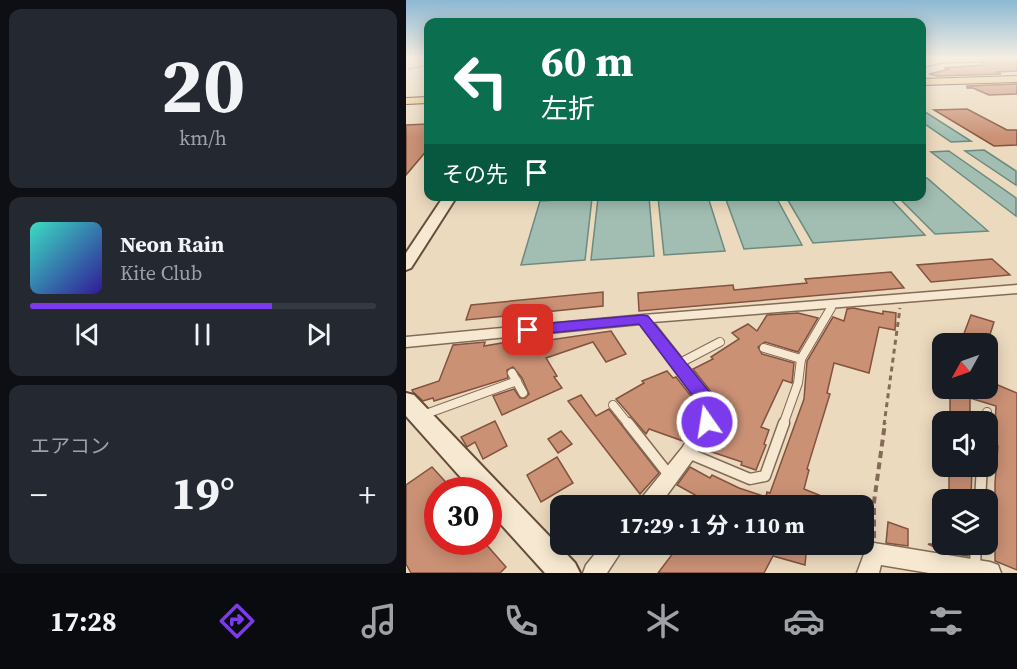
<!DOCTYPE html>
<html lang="ja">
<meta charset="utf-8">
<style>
body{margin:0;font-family:"Source Serif 4","Noto Sans JP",serif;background:#242831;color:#f1f3f6;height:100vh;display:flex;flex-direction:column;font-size:22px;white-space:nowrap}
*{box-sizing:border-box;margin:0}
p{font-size:20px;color:#9ea1a6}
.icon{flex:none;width:33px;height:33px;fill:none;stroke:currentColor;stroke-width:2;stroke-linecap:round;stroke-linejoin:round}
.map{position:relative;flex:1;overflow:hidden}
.drawer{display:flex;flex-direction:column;gap:9px;padding:9px;background:#0d0f14;width:406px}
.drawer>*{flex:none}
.hud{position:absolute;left:18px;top:18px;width:502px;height:183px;border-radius:12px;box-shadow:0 3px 15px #0003;background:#0b6e4f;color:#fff;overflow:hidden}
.needle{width:39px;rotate:230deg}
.tools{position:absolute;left:526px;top:333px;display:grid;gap:12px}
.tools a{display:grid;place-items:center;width:66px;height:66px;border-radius:12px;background:#171b24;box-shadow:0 3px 15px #0003;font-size:30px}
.speed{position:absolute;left:18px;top:477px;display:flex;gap:12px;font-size:30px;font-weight:700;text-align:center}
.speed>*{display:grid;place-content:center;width:78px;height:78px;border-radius:50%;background:#171b24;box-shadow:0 3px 15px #0003;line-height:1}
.speed .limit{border:9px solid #d22;background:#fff;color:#111}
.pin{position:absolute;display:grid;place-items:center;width:51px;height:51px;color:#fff;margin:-26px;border-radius:12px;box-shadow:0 3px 9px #0006}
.me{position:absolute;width:66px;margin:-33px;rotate:347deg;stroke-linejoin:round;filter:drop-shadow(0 0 4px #0008)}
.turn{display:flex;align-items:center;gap:21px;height:126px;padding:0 18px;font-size:27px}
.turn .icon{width:78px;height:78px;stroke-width:2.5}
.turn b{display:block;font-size:42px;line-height:51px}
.then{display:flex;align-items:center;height:57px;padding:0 18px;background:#0003;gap:12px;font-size:22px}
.big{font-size:45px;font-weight:700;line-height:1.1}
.drawer .tile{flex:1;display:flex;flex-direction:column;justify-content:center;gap:9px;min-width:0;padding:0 21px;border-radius:12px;background:#242831}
.drawer .dial{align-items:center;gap:0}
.dial b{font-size:78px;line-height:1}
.song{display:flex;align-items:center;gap:18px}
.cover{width:72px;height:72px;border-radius:9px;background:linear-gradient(135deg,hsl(170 70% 55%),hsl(250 70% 35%))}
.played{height:6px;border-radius:3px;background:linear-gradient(90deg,#7c3aed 70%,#363941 70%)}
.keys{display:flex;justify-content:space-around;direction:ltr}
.heat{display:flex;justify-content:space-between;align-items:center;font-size:33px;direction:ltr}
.trip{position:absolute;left:144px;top:495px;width:324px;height:60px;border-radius:12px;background:#171b24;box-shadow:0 3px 15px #0003;font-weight:700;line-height:60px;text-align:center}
.dock{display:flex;height:96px;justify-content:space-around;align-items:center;background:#090b0e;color:#9ea1a6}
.dock .icon{width:42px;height:42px}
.dock .current{color:#7c3aed}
.dock b{font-size:27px;color:#f1f3f6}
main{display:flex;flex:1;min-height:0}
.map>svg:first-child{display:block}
.water{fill:#a2beb3;stroke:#6a8b80;stroke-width:1.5}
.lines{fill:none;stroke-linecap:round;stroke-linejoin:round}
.stream{stroke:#6a8b80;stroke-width:1.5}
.building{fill:#ca9175;stroke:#82533e;stroke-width:1.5}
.lane-far2-casing{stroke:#846b58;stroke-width:8}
.lane-far1-casing{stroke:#846b58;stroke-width:10}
.lane-casing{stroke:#846b58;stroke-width:13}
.street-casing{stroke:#846b58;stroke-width:3}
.secondary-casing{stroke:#664d3b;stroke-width:4}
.primary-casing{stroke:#523a2c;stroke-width:2}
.path-far2{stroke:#846b58;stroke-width:1.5;stroke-dasharray:2 1.5;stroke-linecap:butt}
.path-far1{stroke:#846b58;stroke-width:3;stroke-dasharray:5 4;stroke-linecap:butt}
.path{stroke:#846b58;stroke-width:4;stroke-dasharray:7 4.5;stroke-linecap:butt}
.lane-far2{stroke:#f7e9d1;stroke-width:5}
.lane-far1{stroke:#f7e9d1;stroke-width:8}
.lane{stroke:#f7e9d1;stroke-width:10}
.street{fill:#f7e9d1;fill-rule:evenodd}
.secondary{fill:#f7e9d1;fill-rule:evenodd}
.primary{fill:#f0cc96;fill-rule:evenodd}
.route{fill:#7c3aed;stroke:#51269a;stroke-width:1.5}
</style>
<main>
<section class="drawer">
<div class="tile dial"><b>20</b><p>km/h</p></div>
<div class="tile">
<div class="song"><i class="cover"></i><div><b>Neon Rain</b><p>Kite Club</p></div></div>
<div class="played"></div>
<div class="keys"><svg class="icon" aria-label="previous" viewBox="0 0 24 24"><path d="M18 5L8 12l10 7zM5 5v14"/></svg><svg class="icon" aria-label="pause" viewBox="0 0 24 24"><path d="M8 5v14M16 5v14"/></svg><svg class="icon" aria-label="next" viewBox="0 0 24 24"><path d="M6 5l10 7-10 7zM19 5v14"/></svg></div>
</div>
<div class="tile"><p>エアコン</p>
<div class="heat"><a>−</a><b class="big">19°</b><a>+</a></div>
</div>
</section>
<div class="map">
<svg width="611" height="573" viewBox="0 0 611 573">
<rect width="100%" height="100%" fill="#ecdabf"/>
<!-- water -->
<g class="water">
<polygon points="516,110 565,141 545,142 516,122"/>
<polygon points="578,150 610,171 610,185 559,151"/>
<polygon points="543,151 610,198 610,216 525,152"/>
<polygon points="516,178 521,178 582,231 529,234 492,197 516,196"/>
<polygon points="243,197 248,256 185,260 192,198"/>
<polygon points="252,197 302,197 319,251 258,255"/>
<polygon points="319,197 370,197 396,245 338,249"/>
<polygon points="380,197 483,197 519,235 407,243"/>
<polygon points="186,198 179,260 115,265 134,201"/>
</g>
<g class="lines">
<!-- stream -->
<polyline class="stream" points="516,68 537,63 581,62"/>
</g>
<!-- building -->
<g class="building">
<polygon points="576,58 611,58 611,71 590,72 595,74 531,76 523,74 544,69 538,68 576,65"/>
<polygon points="611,84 611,94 583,95 567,88 561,88 561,86"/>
<polygon points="561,109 601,130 611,130 611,145 588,146 528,110"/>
<polygon points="22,124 22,149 0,175 0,125"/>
<polygon points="586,259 604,275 525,282 511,265"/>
<polygon points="485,272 498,288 233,311 232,293 327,285 328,290 401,283 399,279"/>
<polygon points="197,292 197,306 60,320 65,305"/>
<polygon points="447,308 477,314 477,311 490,313 489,330 473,327 463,373 428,363 421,393 424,394 401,469 403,470 398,489 440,506 309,506 271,485 284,467 304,478 306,475 333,488 360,497 361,492 364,493 398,399 401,361 427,317 438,321 441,309"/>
<polygon points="392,313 412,318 392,352 359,342 352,347 356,354 388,363 386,383 377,380 355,427 363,430 358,444 360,445 350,470 335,465 336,462 297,449 321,414 311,418 306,393 287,369 307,359 305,357 333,339 326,333 342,324 351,331 361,315"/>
<polygon points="565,315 588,322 581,344 554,344"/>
<polygon points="205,331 220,354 200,362 187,342 140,358 151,376 148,377 156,388 96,415 87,396 108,389 114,398 119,398 123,394 116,378 107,367 101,370 102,378 28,401 27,398 17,401 7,392 6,390 33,381 47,345 79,342 78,346 102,342 102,346"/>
<polygon points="261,371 267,378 270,377 288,400 291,420 277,441 243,429 240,434 210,399 238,383 236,381"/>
<polygon points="587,383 611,393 611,570 589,561 589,483 592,446 588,445 590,406 564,398 564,418 558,416 557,422 544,422 544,392 541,391 542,388 569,388 584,393"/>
<polygon points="175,395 190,416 203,409 253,473 234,494 162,401"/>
<polygon points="89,421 101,446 77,459 69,442 61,447 55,437"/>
<polygon points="155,431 166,444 152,453 142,439"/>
<polygon points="151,457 167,483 135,502 121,475"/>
<polygon points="543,466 566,466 565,500 543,500"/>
<polygon points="26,467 47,490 32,490 32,542 78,542 100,567 94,573 5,573 0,564 0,485"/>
<polygon points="482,522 502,529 502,546 480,543"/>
<polygon points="274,544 401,544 399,565 367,556 358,573 252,573"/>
<polygon points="522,544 563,544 562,556 541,553"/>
</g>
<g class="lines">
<!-- lane-far2 casing -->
<g class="lane-far2-casing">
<polyline id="lane-far2" points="424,310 427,305"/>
</g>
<!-- lane-far1 casing -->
<g class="lane-far1-casing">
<g id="lane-far1">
<polyline points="358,348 395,359"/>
<polyline points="272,364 314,342"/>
<polyline points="106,373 117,393"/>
<polyline points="207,405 223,425"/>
<polyline points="17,415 111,381"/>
<polyline points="580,422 581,412"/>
<polyline points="377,425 392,383 395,359 425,308"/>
</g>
</g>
<!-- lane casing -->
<g class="lane-casing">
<g id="lane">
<polyline points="222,423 263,475"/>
<polyline points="282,453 344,479 359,476 378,423"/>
<polyline points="574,500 576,466"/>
<polyline points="569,567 570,544"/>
</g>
</g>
<!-- street casing -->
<g class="street-casing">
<g id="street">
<polygon points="611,285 611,293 247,322 304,394 309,422 288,458 253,506 232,506 234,500 276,448 293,421 290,399 234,324 0,347 0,337 237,315"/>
<polygon points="468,543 584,562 592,565 595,573 523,573 475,565 473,573 451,573 461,546"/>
<polygon points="197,544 220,544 201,573 177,573 180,565"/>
</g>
</g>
<!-- secondary casing -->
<g class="secondary-casing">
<g id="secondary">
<polygon points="38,196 51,196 5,268 0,270 0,253"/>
<polygon points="0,393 8,395 169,563 174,573 139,573 82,510 82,490 66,490 0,416"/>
</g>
</g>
<!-- primary casing -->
<g class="primary-casing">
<g id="primary">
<polygon points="611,76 611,82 516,85 516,79"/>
<polygon points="22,97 22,103 0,104 0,98"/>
</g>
</g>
<!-- path-far2 -->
<polyline class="path-far2" points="2,69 22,65"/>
<!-- path-far1 -->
<polyline class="path-far1" points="478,425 494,308"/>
<!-- path -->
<polyline class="path" points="468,538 468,502 479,423"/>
<!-- lane-far2 -->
<use href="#lane-far2" class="lane-far2"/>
<!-- lane-far1 -->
<use href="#lane-far1" class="lane-far1"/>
<!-- lane -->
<use href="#lane" class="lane"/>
<!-- street -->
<use href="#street" class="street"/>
<!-- secondary -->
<use href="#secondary" class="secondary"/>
<!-- primary -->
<use href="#primary" class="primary"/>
</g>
<!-- sky -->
<linearGradient id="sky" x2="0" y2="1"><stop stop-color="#8cb8d3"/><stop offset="0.42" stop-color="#f6eee2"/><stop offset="1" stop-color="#f6eee2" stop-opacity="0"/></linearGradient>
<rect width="611" height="138" fill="url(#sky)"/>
<!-- route -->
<polygon class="route" points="237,315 242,316 305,394 310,422 307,427 301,429 294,427 291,422 290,400 233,324 122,335 114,330 122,325"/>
</svg>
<div class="tools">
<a><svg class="needle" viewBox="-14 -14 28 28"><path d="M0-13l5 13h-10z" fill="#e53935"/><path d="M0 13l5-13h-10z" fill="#9ea1a6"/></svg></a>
<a><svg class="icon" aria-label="sound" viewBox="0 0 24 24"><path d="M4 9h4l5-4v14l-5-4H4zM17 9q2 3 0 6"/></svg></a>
<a><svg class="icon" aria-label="layers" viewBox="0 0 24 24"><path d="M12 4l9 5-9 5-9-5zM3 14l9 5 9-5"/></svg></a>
</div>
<div class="speed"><div class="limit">30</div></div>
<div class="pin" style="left:122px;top:330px;background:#d93025"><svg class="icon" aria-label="arrive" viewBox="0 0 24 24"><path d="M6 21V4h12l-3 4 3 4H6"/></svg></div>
<svg class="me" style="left:301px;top:422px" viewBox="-20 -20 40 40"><circle r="17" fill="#7c3aed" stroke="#fff" stroke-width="3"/><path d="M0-11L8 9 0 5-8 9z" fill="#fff"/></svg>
<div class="trip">17:29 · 1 分 · 110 m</div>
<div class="hud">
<div class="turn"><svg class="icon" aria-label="left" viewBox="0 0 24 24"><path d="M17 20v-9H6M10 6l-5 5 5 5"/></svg><div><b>60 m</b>左折</div></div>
<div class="then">その先<svg class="icon" aria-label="arrive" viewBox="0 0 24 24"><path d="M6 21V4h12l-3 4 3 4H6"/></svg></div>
</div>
</div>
</main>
<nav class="dock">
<b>17:28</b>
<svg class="icon current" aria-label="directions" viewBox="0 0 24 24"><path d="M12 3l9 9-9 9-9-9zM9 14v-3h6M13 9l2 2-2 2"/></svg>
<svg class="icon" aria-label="music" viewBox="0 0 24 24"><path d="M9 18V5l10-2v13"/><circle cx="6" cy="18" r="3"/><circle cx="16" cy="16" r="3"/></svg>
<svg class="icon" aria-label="phone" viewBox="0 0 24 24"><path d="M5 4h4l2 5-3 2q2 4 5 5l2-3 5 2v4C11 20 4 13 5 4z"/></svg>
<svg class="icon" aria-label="climate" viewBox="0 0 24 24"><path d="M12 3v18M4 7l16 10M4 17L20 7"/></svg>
<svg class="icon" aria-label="car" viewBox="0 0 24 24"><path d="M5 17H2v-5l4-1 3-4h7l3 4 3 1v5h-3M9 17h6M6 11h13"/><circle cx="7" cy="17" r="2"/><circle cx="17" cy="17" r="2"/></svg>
<svg class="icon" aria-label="filters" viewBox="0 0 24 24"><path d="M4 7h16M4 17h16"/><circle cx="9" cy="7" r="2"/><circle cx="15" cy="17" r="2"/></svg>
</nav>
